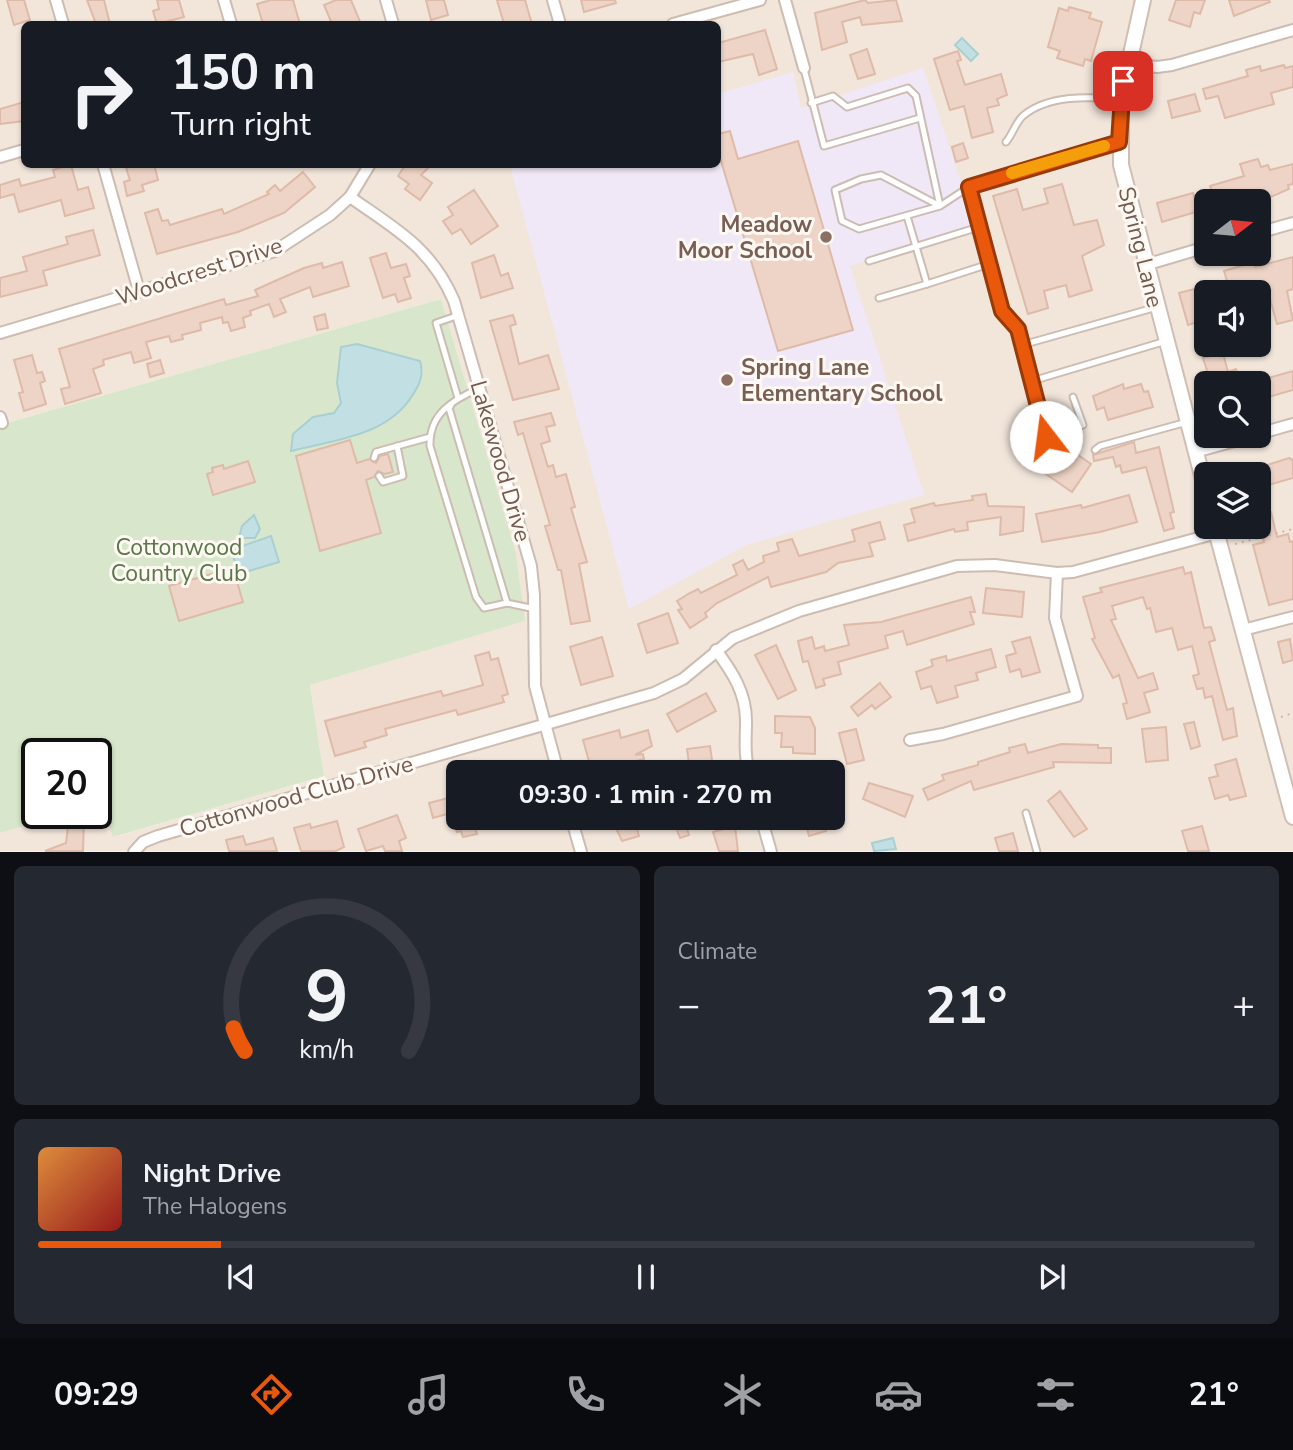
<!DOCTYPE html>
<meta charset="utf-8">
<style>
body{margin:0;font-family:"Nunito Sans",sans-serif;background:#242831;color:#f1f3f6;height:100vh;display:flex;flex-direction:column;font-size:26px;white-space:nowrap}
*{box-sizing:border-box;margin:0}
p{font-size:23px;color:#9ea1a6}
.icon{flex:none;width:38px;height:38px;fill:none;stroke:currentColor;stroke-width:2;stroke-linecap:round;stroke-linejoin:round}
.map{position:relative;height:852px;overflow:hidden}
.side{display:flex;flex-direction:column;gap:14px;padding:14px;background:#0d0f14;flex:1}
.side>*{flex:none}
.top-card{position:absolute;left:21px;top:21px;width:700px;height:147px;border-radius:10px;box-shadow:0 2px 5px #0004;background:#171b24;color:#f1f3f6;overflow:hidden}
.needle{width:46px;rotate:74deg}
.buttons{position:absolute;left:1194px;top:189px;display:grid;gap:14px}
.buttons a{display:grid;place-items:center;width:77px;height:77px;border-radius:10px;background:#171b24;box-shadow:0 2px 5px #0004;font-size:35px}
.speed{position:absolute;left:21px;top:738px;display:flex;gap:14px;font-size:35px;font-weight:700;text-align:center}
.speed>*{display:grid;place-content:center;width:91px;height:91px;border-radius:50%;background:#171b24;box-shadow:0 2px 5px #0004;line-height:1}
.speed .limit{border:4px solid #111;border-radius:10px;background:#fff;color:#111}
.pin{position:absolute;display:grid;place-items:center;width:60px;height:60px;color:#fff;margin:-30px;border-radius:14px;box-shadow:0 4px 10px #0006}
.me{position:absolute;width:77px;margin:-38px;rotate:345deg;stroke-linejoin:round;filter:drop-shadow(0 0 5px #0008)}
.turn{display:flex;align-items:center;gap:24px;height:147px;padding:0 35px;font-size:32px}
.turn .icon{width:91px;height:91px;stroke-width:2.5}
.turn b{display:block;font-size:49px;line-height:60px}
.big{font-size:52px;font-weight:700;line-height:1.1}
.side .tile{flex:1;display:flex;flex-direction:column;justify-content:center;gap:10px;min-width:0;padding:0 24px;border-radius:10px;background:#242831}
.side .dial{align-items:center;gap:0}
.dial svg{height:182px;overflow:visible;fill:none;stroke:#363941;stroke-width:7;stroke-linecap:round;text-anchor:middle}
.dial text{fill:#f1f3f6;stroke:none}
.song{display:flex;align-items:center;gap:21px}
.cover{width:84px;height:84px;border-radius:10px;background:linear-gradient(135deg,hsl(30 70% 55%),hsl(0 70% 35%))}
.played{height:7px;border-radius:4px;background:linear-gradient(90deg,#ea580c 15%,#363941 15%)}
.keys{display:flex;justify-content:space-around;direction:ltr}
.heat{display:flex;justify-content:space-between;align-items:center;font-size:38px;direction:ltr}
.side .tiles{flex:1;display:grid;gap:14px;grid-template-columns:1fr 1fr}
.tile:last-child{grid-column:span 2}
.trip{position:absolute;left:446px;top:760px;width:399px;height:70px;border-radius:10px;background:#171b24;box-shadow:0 2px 5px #0004;font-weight:700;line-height:70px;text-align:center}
.menu{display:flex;height:112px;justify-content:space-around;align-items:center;background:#090b0e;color:#9ea1a6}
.menu .icon{width:49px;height:49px}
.menu .current{color:#ea580c}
.menu b{font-size:32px;color:#f1f3f6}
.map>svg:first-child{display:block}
.residential{fill:#f2e6db;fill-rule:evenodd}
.education{fill:#f1e8f7}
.green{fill:#d8e7cb}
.water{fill:#c2e0e3;stroke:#a9cfd3;stroke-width:2}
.building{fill:#edd4c6;stroke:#debaa9;stroke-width:2}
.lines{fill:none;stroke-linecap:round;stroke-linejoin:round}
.lane-casing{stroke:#ccbcb2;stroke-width:9}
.street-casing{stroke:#ccbcb2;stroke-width:14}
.secondary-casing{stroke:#d1beb3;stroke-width:18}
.path{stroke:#d2b7a9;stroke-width:2;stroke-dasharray:2 5;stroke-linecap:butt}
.lane{stroke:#fff;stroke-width:5}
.street{stroke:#fff;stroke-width:10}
.secondary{stroke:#fff;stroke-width:14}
.route-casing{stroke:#983908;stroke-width:18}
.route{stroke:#ea580c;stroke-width:12}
.slow{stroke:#f59e0b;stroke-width:12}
.education-dot{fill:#8d6e63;stroke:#fdf8f2;stroke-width:2.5}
.labels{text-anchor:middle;stroke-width:6;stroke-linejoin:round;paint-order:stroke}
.education-label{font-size:23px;font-weight:bold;fill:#785e54;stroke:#fdf8f2;text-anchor:end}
.street-label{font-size:23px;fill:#745b51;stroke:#fdf8f2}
.park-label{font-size:23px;fill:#5a784a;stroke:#fdf8f2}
</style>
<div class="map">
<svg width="1293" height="852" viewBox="0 0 1293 852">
<rect width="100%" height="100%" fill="#fbf4ec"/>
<!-- residential -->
<path class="residential" d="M0,0H1293V851H0V833L67,814H96V805L101,804L114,837L324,776L310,685L524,621L516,553L441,299L0,425ZM24,24H718V164H24ZM1206,201H1258V254H1206ZM1206,292H1258V345H1206ZM1206,383H1258V436H1206ZM1206,474H1258V527H1206ZM458,772H833V817H458Z"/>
<!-- education -->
<polygon class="education" points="923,68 975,225 850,266 924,495 746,545 629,609 510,165 718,164 718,94 793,72 801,108"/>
<!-- green -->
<polygon class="green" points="441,299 516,553 525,621 310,685 324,776 113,837 101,804 96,805 96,754 37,754 37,814 67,814 0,833 0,425"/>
<!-- water -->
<g class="water">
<polygon points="962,38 978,54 971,61 955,45"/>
<path d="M357,344L420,361C424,375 420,384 412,396C387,436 334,440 291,451L293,434L313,417L334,413L341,403L337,383L341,347Z"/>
<polygon points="254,515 260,529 255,538 239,538 242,526"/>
<polygon points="271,536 279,562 239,574 231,550"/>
<polygon points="521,817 522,823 501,829 498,819"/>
<polygon points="893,838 896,849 874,851 872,843"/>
</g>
<!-- building -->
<g class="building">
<polygon points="7,0 24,0 30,20 14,25"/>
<polygon points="87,0 104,0 110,24 96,24"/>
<polygon points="157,0 179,0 184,17 157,24 153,11 159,9"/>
<polygon points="271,0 293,0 300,24 263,24 257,4"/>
<polygon points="336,0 351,0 361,24 332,24 324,5"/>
<polygon points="426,0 444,0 448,15 431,20"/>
<polygon points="497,0 525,0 532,24 504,24"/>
<polygon points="581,0 615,0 616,3 584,12"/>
<polygon points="865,0 868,3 896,0 902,21 862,25 860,17 842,22 847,42 822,50 815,13"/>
<polygon points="1176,0 1205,0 1200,14 1194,12 1190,27 1169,20"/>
<polygon points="1229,0 1269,0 1270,2 1234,16"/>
<polygon points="1069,7 1091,13 1089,18 1102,22 1091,61 1085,59 1083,66 1057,58 1060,51 1048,47 1059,8 1068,11"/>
<polygon points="765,30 777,69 759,75 753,54 718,62 718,43"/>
<polygon points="867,49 875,74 858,79 850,55"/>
<polygon points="958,51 961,60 957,61 965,85 1001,74 1007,95 997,99 999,105 987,108 993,132 972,138 964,106 950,110 934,59"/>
<polygon points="1284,65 1285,68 1293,66 1293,87 1271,93 1274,104 1225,118 1218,96 1206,99 1203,89 1248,76 1246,70 1260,66 1261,71"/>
<polygon points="1195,94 1200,111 1172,118 1168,101"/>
<polygon points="24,102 24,121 0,124 0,109"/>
<polygon points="730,131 738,159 798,141 853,330 778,351 718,151 718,134"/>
<polygon points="963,143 968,158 956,162 952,147"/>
<polygon points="1258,159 1261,167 1268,165 1270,170 1293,164 1293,184 1288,185 1289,189 1266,199 1263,190 1226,201 1215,201 1210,186 1244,176 1240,164"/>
<polygon points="138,164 154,164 158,180 142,185 144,191 127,196 124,182 130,180 126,168"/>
<polygon points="406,164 432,164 421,175 432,183 420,200 405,189 409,184 398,176"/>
<polygon points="71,165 78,190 88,187 94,208 65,216 61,200 19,212 14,194 0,198 0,185 19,179 21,186 55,177 53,170"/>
<polygon points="303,172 315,187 284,213 238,232 157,254 145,213 158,209 162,221 168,220 170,225 222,209 224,214 269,194 267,192 275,185 280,191"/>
<polygon points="1062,184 1074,225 1097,220 1104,245 1082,256 1092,290 1069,297 1066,285 1044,291 1048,308 1028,314 993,196 1017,189 1023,210 1048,203 1044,189"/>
<polygon points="474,190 498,226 471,244 461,229 452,234 443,221 453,215 448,207"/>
<polygon points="1193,193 1199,211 1162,222 1157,203"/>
<polygon points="93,230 100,255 43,271 47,285 0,297 0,278 27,271 23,257 68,244 66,237"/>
<polygon points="386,253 391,268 406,264 410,276 404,278 411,298 398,302 395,294 383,298 370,258"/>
<polygon points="494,255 501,276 508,273 513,288 481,298 472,263"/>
<polygon points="1293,257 1293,289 1287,291 1293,320 1277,324 1270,299 1258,302 1258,292 1244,292 1242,284 1229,288 1224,271 1254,262 1255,267"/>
<polygon points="342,262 349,286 313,297 310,287 280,299 286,312 274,317 269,304 250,311 251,315 243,318 245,327 231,331 228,322 223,323 222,317 200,323 201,330 182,335 183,339 171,342 169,336 146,342 151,358 134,363 131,352 103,360 104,365 93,369 101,393 65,404 61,389 70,387 59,349 224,299 226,305 258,296 255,290 304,268 322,263 323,268"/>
<polygon points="1206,286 1206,310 1197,312 1200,321 1188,325 1179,293"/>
<polygon points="325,314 328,328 317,330 314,317"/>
<polygon points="513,315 516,324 510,326 519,364 548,355 559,389 513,400 490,321"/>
<polygon points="1223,353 1228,372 1236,369 1240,383 1211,383 1203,358"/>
<polygon points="32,355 37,373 42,372 45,381 40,383 46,404 24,411 19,393 23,392 14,360"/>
<polygon points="160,360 164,373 150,377 147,364"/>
<polygon points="1293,371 1293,390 1258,400 1258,381"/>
<polygon points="1123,384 1124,389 1141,384 1144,392 1148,391 1153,407 1108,420 1104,407 1097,410 1093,396"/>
<polygon points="551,413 555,425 546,427 550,441 541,444 548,467 553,465 556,477 566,474 575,507 571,508 587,562 579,564 590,621 571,624 561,570 558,570 545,526 550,525 523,433 518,435 514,422"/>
<polygon points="350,440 357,463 369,459 376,463 380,456 388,454 393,472 384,474 378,471 374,477 366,480 381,533 320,551 296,456"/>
<polygon points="1134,442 1136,453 1159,447 1174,512 1170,513 1174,528 1164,531 1146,467 1122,473 1120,465 1116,467 1113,457 1094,461 1093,455"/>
<polygon points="1057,450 1074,461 1078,455 1091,464 1072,492 1043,472"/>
<polygon points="1289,458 1293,460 1293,478 1258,488 1258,468"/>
<polygon points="248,461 255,482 213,495 207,474 213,472 212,468 223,465 224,469"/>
<polygon points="986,494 988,506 1024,507 1023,531 1000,535 1001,517 967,522 968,530 955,532 954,529 908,541 904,525 915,522 911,509 934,503 935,506 973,500 972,496"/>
<polygon points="1129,495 1137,522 1100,532 1042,542 1036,514 1081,505 1082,508"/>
<polygon points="1258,497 1261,497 1266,514 1271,512 1277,537 1288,534 1290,542 1293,541 1293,599 1269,605 1253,545 1264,542 1258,520"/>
<polygon points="880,522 885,539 869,543 873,556 838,563 826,572 771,587 768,577 717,603 705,613 707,617 690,628 678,610 682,609 677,601 688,594 698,589 701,593 737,575 733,565 743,560 748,570 764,562 763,556 779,551 777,543 792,539 799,556 855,541 852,530"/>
<polygon points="1183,567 1185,574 1191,572 1204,628 1211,627 1215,640 1209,642 1227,710 1233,708 1237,736 1223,740 1212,696 1205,698 1203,688 1197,689 1193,676 1199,674 1192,646 1178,650 1172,628 1156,632 1150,608 1147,609 1143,597 1112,606 1116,619 1111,620 1138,678 1153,673 1158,689 1144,693 1150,712 1127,719 1123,704 1127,703 1119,675 1113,678 1092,639 1095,638 1083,597 1102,592 1100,588"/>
<polygon points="233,568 243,602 179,621 169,586"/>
<polygon points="986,588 1024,592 1022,617 983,613"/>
<polygon points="971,597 975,612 970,612 974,624 907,645 903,631 885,636 888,648 838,662 841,674 823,679 825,685 816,688 808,661 803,662 798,641 812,637 815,649 824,646 825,651 849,645 844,625 881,622"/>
<polygon points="668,613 678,643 647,653 638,624"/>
<polygon points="602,637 613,676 581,685 570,647"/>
<polygon points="1030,637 1040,672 1022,677 1020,669 1010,672 1006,656 1016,653 1012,642"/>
<polygon points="1290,639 1293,660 1283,663 1278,642"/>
<polygon points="776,645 796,690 778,699 755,655"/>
<polygon points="991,649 996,667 976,673 978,680 955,686 958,697 937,703 931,686 921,689 916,672 933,666 931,660 946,656 947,661"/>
<polygon points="489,652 491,660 498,658 508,694 502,696 504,702 458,715 456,710 385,729 387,735 364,742 366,747 335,756 325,721 441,691 443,696 483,685 475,656"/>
<polygon points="880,683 891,697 875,709 872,705 858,716 851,707"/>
<polygon points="706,693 716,711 677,732 667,714"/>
<polygon points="775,716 810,717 815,728 815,754 793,753 793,747 781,747 782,733 775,733"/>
<polygon points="1194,722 1200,746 1191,749 1184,724"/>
<polygon points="1166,727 1168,760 1146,762 1142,729"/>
<polygon points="856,729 864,760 847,764 839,733"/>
<polygon points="619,730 621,738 648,730 652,746 635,755 643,754 644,759 592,772 583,740"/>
<polygon points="1025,744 1028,753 1061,744 1098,745 1098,748 1111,748 1111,763 1053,762 1054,767 974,790 971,781 928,800 923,789 944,780 942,775 978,765 978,762 1010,752 1009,748"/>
<polygon points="710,746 713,768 690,771 687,749"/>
<polygon points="1236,759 1246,796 1230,800 1228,795 1215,799 1209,778 1218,776 1215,765"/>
<polygon points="458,781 458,811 433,818 429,803 452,797 448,784"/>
<polygon points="869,783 913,796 905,817 863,799"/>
<polygon points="1060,791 1087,829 1074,837 1048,801"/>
<polygon points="397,815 406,838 399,841 402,851 385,851 383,846 366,851 358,829"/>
<polygon points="452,817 472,817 477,834 463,837 461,831 457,832"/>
<polygon points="611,817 640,817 635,822 639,836 622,841"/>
<polygon points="804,817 822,817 826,831 809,836"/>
<polygon points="69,818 84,819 83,851 45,851 66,843"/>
<polygon points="337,821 344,847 336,851 301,851 294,828 310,824 311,828"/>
<polygon points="685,822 689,835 680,838 675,825"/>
<polygon points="735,826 738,851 719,851 713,832"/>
<polygon points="1202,826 1209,851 1188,851 1182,831"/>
<polygon points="1013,833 1018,851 999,851 995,838"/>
<polygon points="243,836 246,845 273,838 277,851 229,851 226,840"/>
</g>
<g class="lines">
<!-- lane casing -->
<g class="lane-casing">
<g id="lane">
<polyline points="804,69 824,146 920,118"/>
<polyline points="811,103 833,96 847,107 908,88 916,96 940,206 881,175 861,179 835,190 842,221 859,229 940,206 975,183 1119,142"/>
<path d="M1006,142C1013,134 1016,121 1024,115C1050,94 1090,97 1121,99"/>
<polyline points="969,187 1002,311 1018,329 1046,437 1083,425 1073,397"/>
<polyline points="869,261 979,227"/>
<polyline points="927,284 989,264"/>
<polyline points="879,298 927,284 907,216"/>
<polyline points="1022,345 1157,307"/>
<polyline points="1032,381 1166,341"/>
<path d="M480,388C452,400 429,414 430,446L476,597L484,608L507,603L535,609"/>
<polyline points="458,398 436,323 459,315"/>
<polyline points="451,405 449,408 507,603"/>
<polyline points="1095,450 1100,446 1187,422"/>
<polyline points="374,458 376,452 430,437"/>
<polyline points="379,476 383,482 403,476 397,446"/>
<polyline points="1026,813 1037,852"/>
</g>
</g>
<!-- street casing -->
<g class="street-casing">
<g id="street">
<polyline points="56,0 63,24"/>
<polyline points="224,0 231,24"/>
<polyline points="386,0 393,24"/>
<polyline points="553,0 560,24"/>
<polyline points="785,0 804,68"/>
<polyline points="673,24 760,0"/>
<polyline points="1126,63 1157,67 1172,65 1293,30"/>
<polyline points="0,157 24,150"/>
<polyline points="103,164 139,291"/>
<path d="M350,197C395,229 431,247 454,301L531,566L534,595L535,686L558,772"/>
<polyline points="1258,233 1293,223"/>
<polyline points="1145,265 1206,247"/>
<polyline points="0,333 275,251 330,215 350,197 370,164"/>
<polyline points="0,417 2,423"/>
<polyline points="1258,434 1293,424"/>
<polyline points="1195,452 1253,436"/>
<polyline points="1243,630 1293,617"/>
<path d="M716,650C733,673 746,693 746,721C746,739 744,754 749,772"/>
<polyline points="910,740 943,734 1077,696 1055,618 1057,573"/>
<polyline points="571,817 581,852"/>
<polyline points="761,817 771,852"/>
<polyline points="134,852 143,842 158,836 654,693 683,679 733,638 799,611 957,566 995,565 1057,573 1073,572 1217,533"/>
</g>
</g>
<!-- secondary casing -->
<g class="secondary-casing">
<g id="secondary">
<polyline points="1143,0 1121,99 1121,165 1206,491"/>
<polyline points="1215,527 1293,817"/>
</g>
</g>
<!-- path -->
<g class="path">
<polyline points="1235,544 1293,529"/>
<polyline points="1281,717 1293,713"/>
</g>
<!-- lane -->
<use href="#lane" class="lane"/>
<!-- street -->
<use href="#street" class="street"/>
<!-- secondary -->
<use href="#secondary" class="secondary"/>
</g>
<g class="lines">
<!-- route casing -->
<g class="route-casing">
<polyline id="route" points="1046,437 1018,329 1002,311 969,187 1119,142 1123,81"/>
</g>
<!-- route -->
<use href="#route" class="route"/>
<!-- slow -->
<polyline class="slow" points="1012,173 1104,146"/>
</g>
<!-- markers -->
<g class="education-dot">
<circle cx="826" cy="237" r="7"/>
<circle cx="727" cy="380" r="7"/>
</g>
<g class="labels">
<!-- education labels -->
<g class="education-label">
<text x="812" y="232">Meadow<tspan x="812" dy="26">Moor School</tspan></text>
<text x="741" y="375" text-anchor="start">Spring Lane<tspan x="741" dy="26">Elementary School</tspan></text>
</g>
<!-- street labels -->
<g class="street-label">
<text transform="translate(1141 247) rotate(76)" y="8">Spring Lane</text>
<text transform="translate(199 271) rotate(-18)" y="8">Woodcrest Drive</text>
<text transform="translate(501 461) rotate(74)" y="8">Lakewood Drive</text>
<text transform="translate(296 796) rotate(-16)" y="8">Cottonwood Club Drive</text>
</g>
<!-- park labels -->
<g class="park-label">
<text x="179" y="555">Cottonwood<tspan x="179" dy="26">Country Club</tspan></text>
</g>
</g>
</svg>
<div class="buttons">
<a><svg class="needle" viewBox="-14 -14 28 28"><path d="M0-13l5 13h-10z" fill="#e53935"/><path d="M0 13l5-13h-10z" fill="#9ea1a6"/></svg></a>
<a><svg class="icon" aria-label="sound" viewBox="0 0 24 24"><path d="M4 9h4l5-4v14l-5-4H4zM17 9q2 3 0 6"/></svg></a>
<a><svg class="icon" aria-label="search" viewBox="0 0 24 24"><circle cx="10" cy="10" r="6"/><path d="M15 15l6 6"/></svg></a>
<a><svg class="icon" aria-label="layers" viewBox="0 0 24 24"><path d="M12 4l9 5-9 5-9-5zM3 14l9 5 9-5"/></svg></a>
</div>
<div class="speed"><div class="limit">20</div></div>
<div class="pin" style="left:1123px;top:81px;background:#d93025"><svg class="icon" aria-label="arrive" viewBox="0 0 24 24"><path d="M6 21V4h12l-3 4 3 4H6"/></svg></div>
<svg class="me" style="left:1046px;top:437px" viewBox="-20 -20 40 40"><circle r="19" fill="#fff"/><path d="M0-13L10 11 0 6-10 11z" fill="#ea580c"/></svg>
<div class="trip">09:30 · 1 min · 270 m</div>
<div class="top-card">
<div class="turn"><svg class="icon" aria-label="right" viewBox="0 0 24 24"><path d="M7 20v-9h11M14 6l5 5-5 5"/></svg><div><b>150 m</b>Turn right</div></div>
</div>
</div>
<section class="side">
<div class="tiles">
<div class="tile dial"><svg viewBox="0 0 100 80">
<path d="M14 69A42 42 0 1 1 86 69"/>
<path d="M14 69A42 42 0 0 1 9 59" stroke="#ea580c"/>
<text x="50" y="56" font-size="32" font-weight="700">9</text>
<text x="50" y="72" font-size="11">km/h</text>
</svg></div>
<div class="tile"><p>Climate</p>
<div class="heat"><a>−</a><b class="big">21°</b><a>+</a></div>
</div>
<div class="tile">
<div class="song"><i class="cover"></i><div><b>Night Drive</b><p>The Halogens</p></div></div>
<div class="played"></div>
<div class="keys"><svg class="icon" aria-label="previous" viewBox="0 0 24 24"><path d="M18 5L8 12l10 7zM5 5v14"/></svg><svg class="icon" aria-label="pause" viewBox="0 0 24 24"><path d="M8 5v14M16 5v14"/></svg><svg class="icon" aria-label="next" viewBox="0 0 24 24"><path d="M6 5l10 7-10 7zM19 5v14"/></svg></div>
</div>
</div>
</section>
<nav class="menu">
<b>09:29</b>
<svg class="icon current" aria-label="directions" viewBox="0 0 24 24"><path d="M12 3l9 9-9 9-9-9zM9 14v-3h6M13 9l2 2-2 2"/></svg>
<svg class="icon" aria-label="music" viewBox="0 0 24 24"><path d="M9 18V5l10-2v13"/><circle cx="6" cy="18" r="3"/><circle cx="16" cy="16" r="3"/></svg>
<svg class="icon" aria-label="phone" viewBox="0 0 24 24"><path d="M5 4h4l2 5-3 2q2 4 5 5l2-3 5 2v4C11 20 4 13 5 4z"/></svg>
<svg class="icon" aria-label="climate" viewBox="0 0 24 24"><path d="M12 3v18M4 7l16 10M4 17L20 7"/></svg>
<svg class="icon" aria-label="car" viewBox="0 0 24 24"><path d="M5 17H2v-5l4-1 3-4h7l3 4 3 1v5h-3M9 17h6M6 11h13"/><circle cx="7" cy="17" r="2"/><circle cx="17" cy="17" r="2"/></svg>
<svg class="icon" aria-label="filters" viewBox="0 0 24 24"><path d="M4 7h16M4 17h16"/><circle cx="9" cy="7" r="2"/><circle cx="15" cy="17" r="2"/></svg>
<b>21°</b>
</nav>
